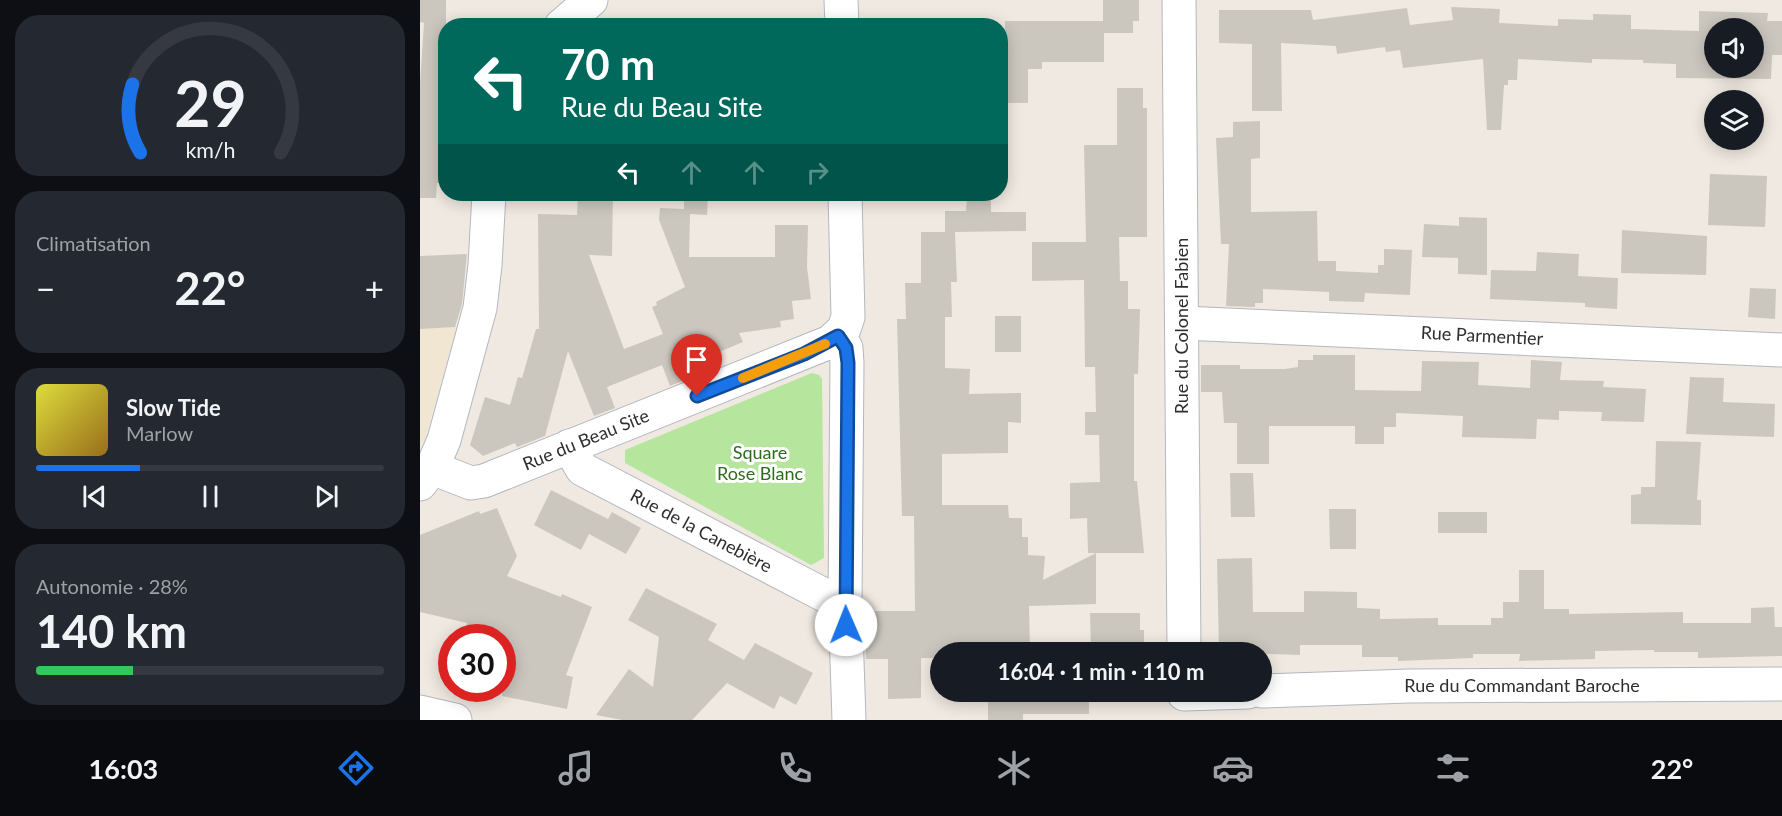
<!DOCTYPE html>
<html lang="fr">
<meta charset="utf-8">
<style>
body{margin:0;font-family:Lato,sans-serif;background:#242831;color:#f1f3f6;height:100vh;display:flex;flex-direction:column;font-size:22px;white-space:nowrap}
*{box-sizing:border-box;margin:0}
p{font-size:20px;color:#9ea1a6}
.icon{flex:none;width:33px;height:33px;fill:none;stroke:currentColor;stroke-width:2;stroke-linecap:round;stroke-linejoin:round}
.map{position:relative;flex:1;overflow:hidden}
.sheet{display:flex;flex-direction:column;gap:15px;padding:15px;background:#0d0f14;width:420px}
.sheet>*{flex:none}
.guide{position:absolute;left:18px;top:18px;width:570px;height:183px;border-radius:24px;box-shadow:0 3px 15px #0003;background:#00695c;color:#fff;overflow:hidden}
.fabs{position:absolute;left:1284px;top:18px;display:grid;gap:12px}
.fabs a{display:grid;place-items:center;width:60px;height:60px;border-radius:50%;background:#171b24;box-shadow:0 3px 15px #0003;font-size:30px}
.speed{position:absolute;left:18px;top:624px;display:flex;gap:12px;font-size:30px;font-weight:700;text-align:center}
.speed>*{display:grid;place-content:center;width:78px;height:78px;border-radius:50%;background:#171b24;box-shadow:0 3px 15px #0003;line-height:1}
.speed .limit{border:9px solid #d22;background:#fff;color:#111}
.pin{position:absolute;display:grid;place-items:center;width:51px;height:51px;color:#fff;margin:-62px -26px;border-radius:50% 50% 50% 0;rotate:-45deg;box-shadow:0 0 6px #0007}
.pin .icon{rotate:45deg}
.me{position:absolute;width:66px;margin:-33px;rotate:359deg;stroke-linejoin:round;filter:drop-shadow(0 0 4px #0008)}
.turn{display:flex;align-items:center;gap:21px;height:126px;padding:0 24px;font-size:27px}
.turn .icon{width:78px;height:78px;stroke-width:2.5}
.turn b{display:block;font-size:42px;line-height:51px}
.lanes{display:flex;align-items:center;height:57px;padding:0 24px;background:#0003;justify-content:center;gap:30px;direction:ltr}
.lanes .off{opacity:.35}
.big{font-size:45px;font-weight:700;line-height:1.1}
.sheet .widget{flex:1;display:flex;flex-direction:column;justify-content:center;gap:9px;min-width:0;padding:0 21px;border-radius:24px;background:#242831}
.sheet .dial{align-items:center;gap:0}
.dial svg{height:156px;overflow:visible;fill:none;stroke:#363941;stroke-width:7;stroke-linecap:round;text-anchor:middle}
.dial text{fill:#f1f3f6;stroke:none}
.song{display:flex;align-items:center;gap:18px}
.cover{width:72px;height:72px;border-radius:9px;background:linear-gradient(135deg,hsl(60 70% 55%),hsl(40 70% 35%))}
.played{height:6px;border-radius:3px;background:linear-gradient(90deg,#1a73e8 30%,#363941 30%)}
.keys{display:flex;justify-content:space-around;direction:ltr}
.heat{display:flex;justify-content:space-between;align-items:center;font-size:33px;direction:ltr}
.charge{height:9px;border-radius:4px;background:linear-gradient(90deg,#34c759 28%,#363941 0)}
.trip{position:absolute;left:510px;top:642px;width:342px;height:60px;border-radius:30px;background:#171b24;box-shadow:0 3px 15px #0003;font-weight:700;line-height:60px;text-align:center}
.dock{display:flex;height:96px;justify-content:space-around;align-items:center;background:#090b0e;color:#9ea1a6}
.dock .icon{width:42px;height:42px}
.dock .on{color:#1a73e8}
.dock b{font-size:27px;color:#f1f3f6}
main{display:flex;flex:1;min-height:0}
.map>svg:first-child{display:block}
.education{fill:#f0e6d1}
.green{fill:#b6e59e}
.building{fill:#cbc7bf;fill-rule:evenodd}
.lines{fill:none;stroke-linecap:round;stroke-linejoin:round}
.minor-casing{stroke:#b4b7c1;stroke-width:35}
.minor{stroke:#fff;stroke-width:33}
.route-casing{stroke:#114b97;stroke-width:15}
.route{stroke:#1a73e8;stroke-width:10}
.slow{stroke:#f59e0b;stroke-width:10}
.labels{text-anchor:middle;stroke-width:6;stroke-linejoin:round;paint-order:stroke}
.street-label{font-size:18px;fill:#2e2e2e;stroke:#fff}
.park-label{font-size:18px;fill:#2c6e1b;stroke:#fff}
</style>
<main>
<section class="sheet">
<div class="widget dial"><svg viewBox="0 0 100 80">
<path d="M14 69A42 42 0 1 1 86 69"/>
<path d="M14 69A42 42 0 0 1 10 34" stroke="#1a73e8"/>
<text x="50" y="56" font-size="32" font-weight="700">29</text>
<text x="50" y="72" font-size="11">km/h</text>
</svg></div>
<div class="widget"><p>Climatisation</p>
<div class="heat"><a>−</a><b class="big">22°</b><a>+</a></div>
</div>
<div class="widget">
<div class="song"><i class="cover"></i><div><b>Slow Tide</b><p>Marlow</p></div></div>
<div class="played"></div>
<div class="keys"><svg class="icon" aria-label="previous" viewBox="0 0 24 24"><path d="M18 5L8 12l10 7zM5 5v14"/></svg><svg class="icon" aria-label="pause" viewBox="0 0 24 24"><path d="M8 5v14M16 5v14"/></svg><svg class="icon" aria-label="next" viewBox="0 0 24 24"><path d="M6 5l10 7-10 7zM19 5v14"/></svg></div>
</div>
<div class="widget"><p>Autonomie · 28%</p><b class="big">140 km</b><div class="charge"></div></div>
</section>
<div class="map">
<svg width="1362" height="720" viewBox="0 0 1362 720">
<rect width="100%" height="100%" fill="#efe9e1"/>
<!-- education -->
<polygon class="education" points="37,327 3,443 0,443 0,329"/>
<!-- green -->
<polygon class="green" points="392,373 399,375 402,379 404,558 391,565 205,463 205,450"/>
<!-- building -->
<g class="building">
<polygon points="0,0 26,0 26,87 20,150 26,150 26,183 17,183 16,198 0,198 0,83 4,23 0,22"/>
<polygon points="683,0 719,0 719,21 713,21 713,33 684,33 684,62 622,62 622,69 608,69 608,103 580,103 580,42 585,42 585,21 683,21"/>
<path d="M1031,7L1080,9L1079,23L1138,26V19L1173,20V14L1211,15V29L1279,31V11L1348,13L1347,21H1362V55H1352L1351,79L1256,78V64L1223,63V60L1172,59V63L1098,59L1097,80H1088V85H1084L1081,130H1067L1063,59L983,68L980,50L966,52L965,47L917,54L916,46L861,43L862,111H832V44L799,43V10H891L893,20L987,8L990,25L1033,20ZM1294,28H1334V68H1294Z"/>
<polygon points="697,88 723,88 723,108 727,108 727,237 699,237 700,281 708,281 708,309 720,309 718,374 714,374 714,481 717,481 724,553 668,553 667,518 650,519 650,483 680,482 679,435 665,435 665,412 676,412 675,367 665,367 664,280 612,281 612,242 666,242 664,145 697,145"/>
<polygon points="840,121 840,158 831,159 831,212 897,211 898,261 916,261 916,271 958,273 958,265 964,265 964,249 992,250 990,295 945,293 944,302 909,301 909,292 843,289 843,303 835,303 835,307 806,306 809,244 801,244 796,138 813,137 813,122"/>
<polygon points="1290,174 1347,176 1345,227 1288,225"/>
<polygon points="158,194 193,194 192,256 169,255 204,349 243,334 232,307 237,305 236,302 265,287 239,220 240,208 264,209 264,194 288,194 287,215 270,214 269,257 355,257 355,225 388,225 387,267 391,299 372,301 374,319 360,321 361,327 319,333 323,342 266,366 270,378 250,386 242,365 187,387 195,408 174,416 148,351 125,436 97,447 95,443 63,456 50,445 65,397 90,405 98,377 102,378 116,329 119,329 118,214 157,215"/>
<polygon points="547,197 571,198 571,212 606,212 606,231 535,232 537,282 531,282 532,317 525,317 525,368 550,369 549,394 601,393 601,423 588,422 588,453 522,454 522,505 588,505 589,518 602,518 602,537 608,537 608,555 625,556 623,580 676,553 676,604 609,606 610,652 520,652 520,658 501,658 501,698 468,699 468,659 446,659 444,616 452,616 452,611 495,611 494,516 482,516 477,319 486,319 485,283 501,283 501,232 525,232 525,211 546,211"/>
<polygon points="1039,217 1067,218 1067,275 1038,274 1038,258 1002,257 1004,224 1039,226"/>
<polygon points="1202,230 1287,236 1286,275 1201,273"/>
<polygon points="1117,252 1159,254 1158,276 1198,278 1197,309 1165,307 1165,303 1070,299 1071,270 1116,271"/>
<polygon points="47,254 42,304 35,327 0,329 0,256"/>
<polygon points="1330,288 1356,289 1355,319 1328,317"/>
<rect x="575" y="316" width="26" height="36"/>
<polygon points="893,355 935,355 935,390 1001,391 1002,361 1059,362 1058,385 1110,388 1111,360 1142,362 1140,380 1184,381 1183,387 1226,389 1224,422 1181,421 1182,412 1139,411 1139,420 1117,419 1116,439 1042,437 1043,416 976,413 976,427 964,427 964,444 935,444 935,426 849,426 849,464 817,464 817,423 804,423 802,392 781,392 781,365 820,365 820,369 865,369 878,367 878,360 893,360"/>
<polygon points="1270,377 1304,378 1303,402 1355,404 1354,437 1266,434"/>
<polygon points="1236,441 1281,442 1277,500 1281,500 1281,525 1211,524 1211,495 1221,494 1221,487 1235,487"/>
<polygon points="810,473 833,473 835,517 811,517"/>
<polygon points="131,490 188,519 192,512 221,528 206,554 169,534 161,550 114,525"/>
<polygon points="77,508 97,556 87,576 141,597 142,594 172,607 146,675 153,677 147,709 82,696 82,638 44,638 47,623 0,612 0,535 59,511 60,514"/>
<polygon points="909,509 936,509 936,549 910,549"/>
<rect x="1018" y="512" width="49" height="21"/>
<polygon points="832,558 833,612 884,612 884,591 937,592 937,608 960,609 960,619 1018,618 1018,625 1071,625 1071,618 1083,618 1083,602 1099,602 1099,570 1124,570 1124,609 1149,609 1149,614 1263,612 1263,623 1331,623 1331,608 1354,607 1355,627 1362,627 1362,656 1278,658 1278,652 1234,652 1234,650 1175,651 1175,659 1099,661 1100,654 1053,654 1053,658 978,661 978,657 942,657 942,645 880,645 880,655 799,652 797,559"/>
<polygon points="226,588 297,624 288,640 324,660 335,643 393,673 376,705 360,696 354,709 307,683 272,720 202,720 176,715 209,669 233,687 239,637 208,620"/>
<polygon points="670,613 720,613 720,630 724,630 724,652 671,652"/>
<polygon points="589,692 669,692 669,714 603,714 603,720 568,720 568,698 589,698"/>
</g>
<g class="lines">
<!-- minor casing -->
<g class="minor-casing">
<g id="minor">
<polyline points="421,0 422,26"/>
<polyline points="759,0 764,652"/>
<polyline points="141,26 171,0"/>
<polyline points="763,323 1362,350"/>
<polyline points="418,336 426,348 427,363 425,601 429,720"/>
<polyline points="149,446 162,469 406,596 425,601"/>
<polyline points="12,468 51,483 64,481 410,342 424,329 428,317 425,194"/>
<polyline points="0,484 12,468 24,440 60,308 65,265 69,194"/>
<polyline points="842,691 989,686 1362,684"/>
<polyline points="764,694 828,692"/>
<polyline points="0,712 35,720"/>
</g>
</g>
<!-- minor -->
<use href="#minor" class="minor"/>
</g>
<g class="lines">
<!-- route casing -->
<g class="route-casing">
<polyline id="route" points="277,396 384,354 418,336 426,348 428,363 426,625"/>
</g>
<!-- route -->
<use href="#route" class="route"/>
<!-- slow -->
<polyline class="slow" points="323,378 405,344"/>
</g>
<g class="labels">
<!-- street labels -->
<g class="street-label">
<text transform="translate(762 326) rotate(-90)" y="6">Rue du Colonel Fabien</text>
<text transform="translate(1062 336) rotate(3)" y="6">Rue Parmentier</text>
<text transform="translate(166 440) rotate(-22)" y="6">Rue du Beau Site</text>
<text transform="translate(281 531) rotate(28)" y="6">Rue de la Canebière</text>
<text x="1102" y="692">Rue du Commandant Baroche</text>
</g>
<!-- park labels -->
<g class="park-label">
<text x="340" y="459">Square<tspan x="340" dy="21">Rose Blanc</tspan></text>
</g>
</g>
</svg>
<div class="fabs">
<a><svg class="icon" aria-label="sound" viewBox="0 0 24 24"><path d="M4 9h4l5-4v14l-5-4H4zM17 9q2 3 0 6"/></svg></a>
<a><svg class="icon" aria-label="layers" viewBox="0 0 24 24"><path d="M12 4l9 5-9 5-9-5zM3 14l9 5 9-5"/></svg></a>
</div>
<div class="speed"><div class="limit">30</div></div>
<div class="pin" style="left:277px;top:396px;background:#d93025"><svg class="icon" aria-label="arrive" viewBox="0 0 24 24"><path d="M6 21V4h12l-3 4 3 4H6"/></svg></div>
<svg class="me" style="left:426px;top:625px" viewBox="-20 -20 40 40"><circle r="19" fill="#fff"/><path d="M0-13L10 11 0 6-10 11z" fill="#1a73e8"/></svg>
<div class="trip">16:04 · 1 min · 110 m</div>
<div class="guide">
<div class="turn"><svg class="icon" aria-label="left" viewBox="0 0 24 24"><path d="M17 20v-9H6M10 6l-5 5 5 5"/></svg><div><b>70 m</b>Rue du Beau Site</div></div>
<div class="lanes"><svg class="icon" aria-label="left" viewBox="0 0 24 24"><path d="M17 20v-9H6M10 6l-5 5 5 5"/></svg><svg class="icon off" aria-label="ahead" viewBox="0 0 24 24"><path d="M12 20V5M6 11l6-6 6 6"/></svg><svg class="icon off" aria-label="ahead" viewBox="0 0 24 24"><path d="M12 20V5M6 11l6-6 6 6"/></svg><svg class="icon off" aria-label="right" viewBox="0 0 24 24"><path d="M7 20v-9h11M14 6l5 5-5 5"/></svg></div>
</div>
</div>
</main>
<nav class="dock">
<b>16:03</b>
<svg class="icon on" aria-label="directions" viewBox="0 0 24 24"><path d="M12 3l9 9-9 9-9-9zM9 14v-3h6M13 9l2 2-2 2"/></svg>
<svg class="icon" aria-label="music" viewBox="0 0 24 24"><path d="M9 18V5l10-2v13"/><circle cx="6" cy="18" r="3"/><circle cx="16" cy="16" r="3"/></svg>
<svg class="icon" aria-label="phone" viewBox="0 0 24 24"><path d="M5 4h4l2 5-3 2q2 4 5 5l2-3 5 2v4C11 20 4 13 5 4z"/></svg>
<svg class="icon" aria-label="climate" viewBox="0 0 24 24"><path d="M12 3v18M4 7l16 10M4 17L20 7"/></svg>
<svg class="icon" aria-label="car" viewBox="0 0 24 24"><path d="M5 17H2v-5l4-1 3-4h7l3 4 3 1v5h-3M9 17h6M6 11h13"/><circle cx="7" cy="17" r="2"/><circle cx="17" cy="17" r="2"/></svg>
<svg class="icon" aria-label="filters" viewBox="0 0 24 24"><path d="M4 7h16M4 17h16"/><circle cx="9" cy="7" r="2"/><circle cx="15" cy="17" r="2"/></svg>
<b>22°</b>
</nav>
